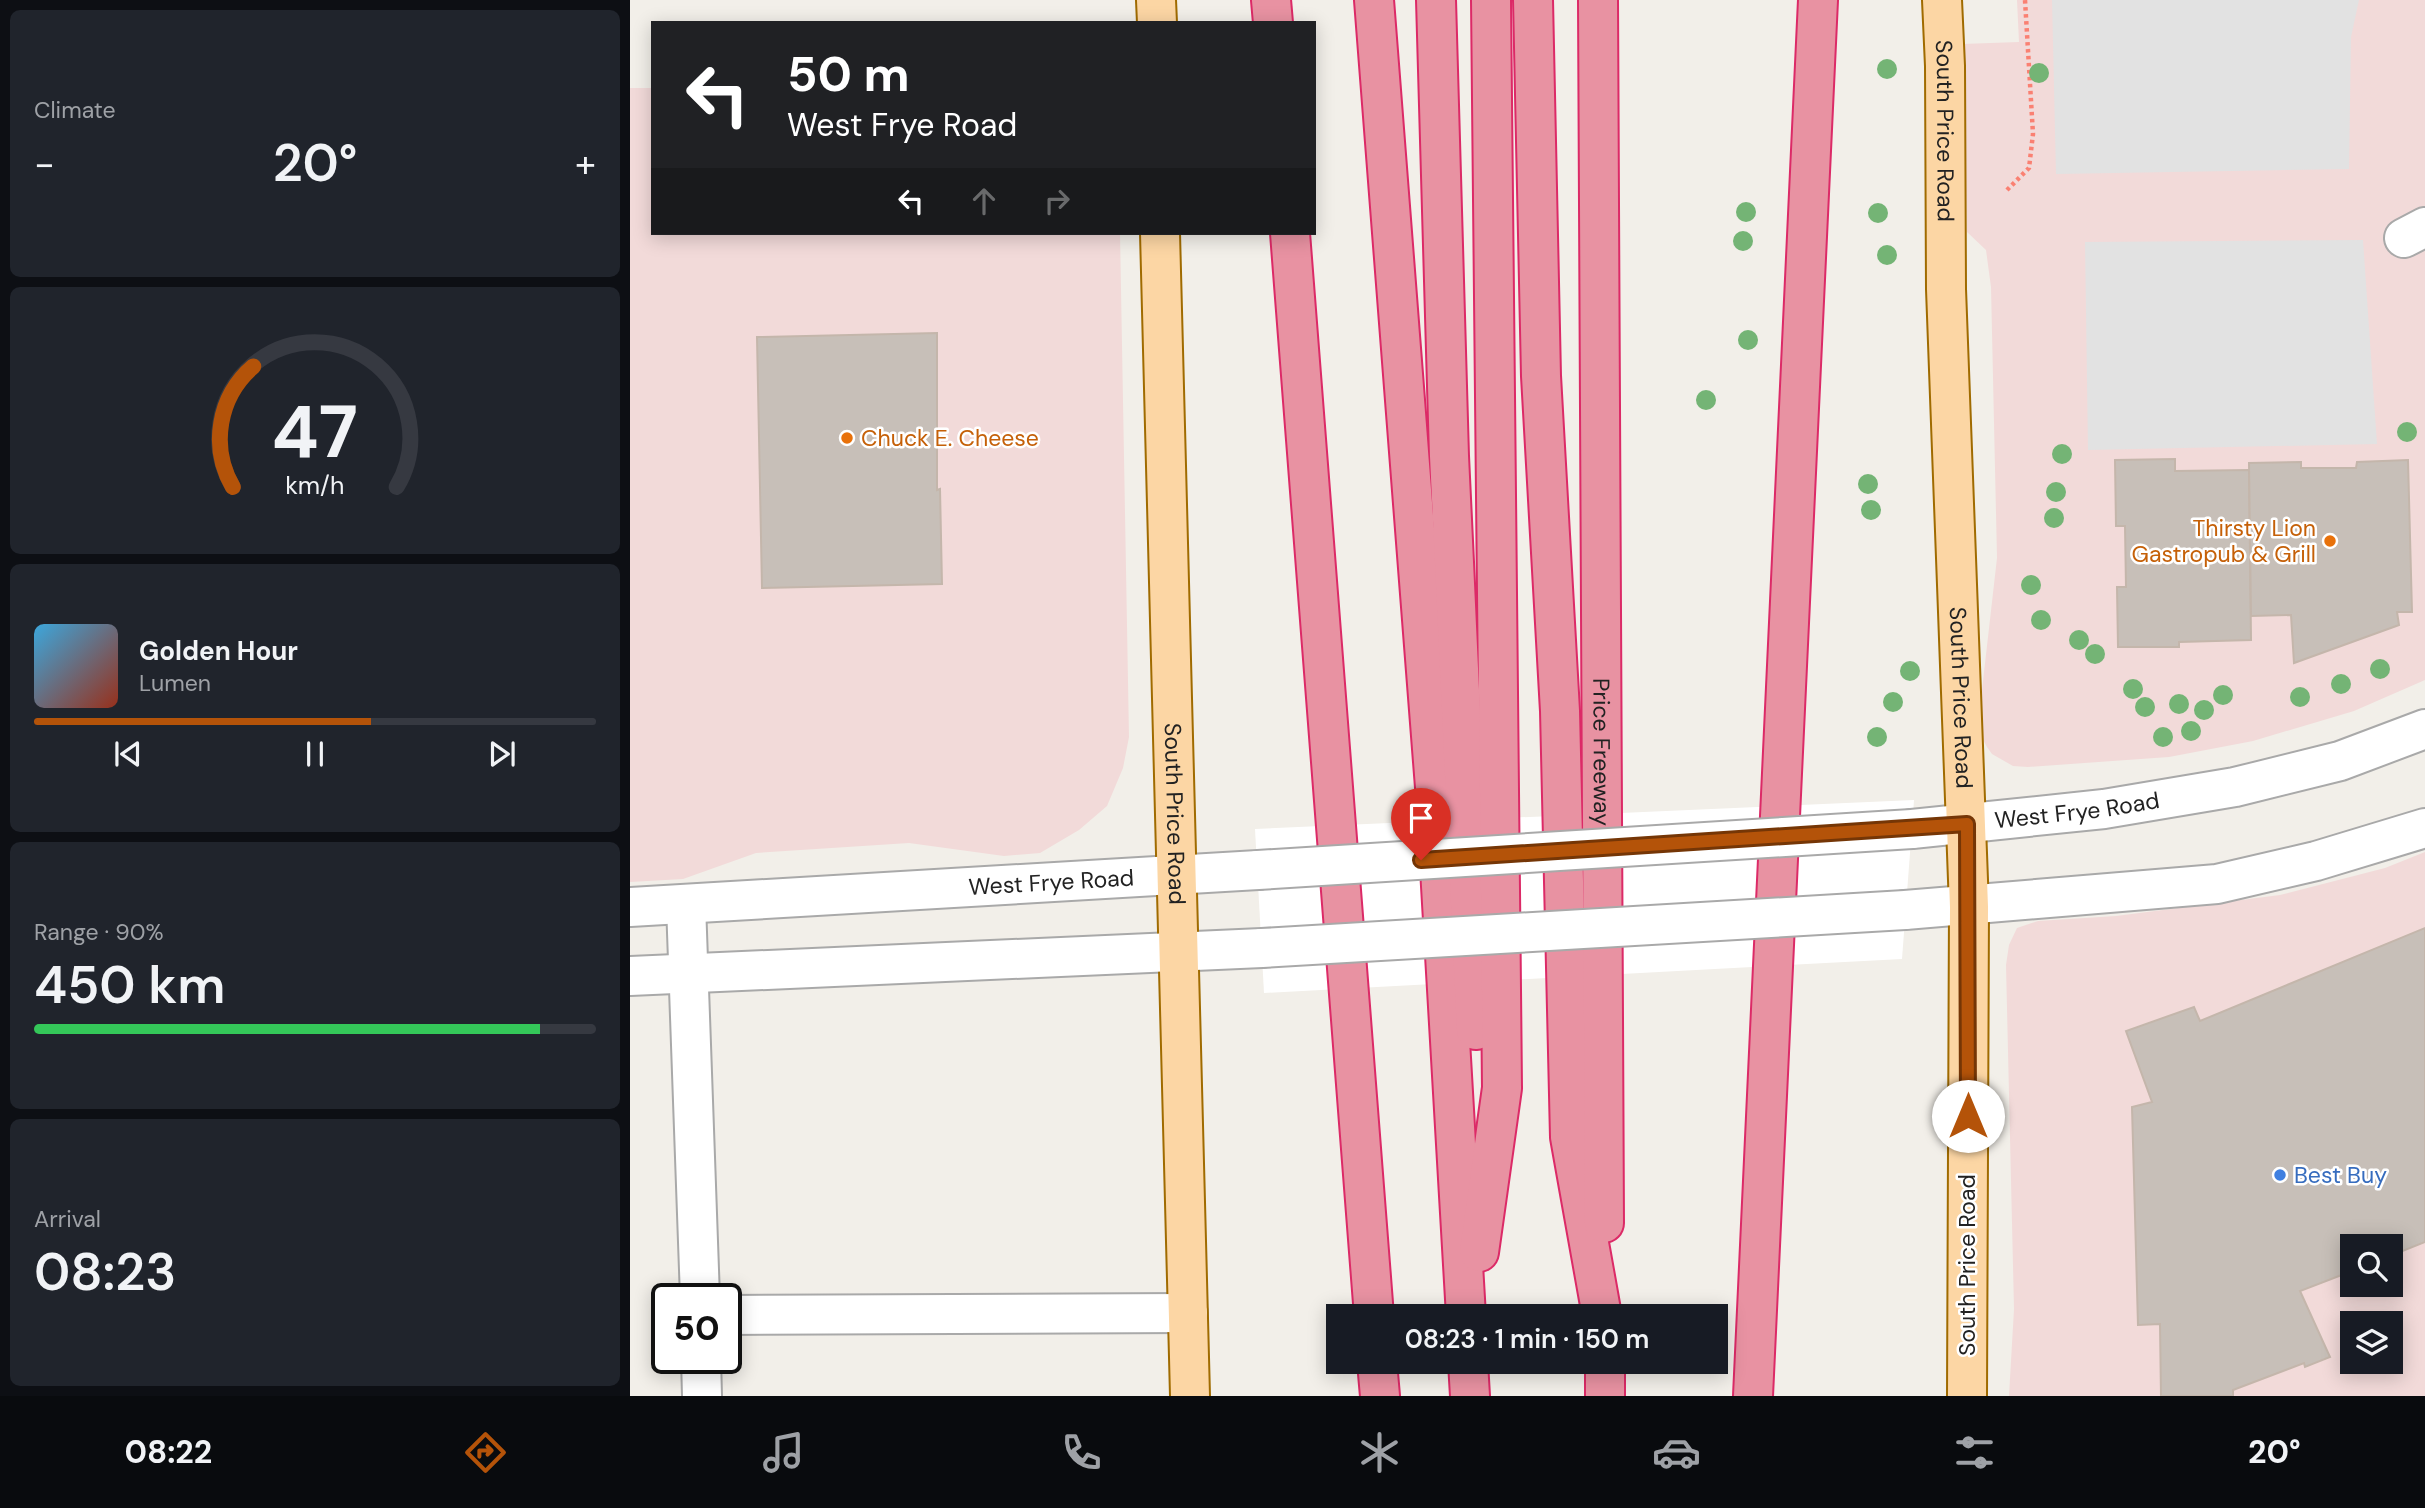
<!DOCTYPE html>
<meta charset="utf-8">
<style>
body{margin:0;font-family:"DM Sans",sans-serif;background:#20242c;color:#f1f3f6;height:100vh;display:flex;flex-direction:column;font-size:26px;white-space:nowrap}
*{box-sizing:border-box;margin:0}
p{font-size:23px;color:#9ea1a6}
.icon{flex:none;width:38px;height:38px;fill:none;stroke:currentColor;stroke-width:2;stroke-linecap:round;stroke-linejoin:round}
.map{position:relative;flex:1;overflow:hidden}
.panel{display:flex;flex-direction:column;gap:10px;padding:10px;background:#0d0f14;width:630px}
.panel>*{flex:none}
.guide{position:absolute;left:21px;top:21px;width:665px;height:214px;border-radius:0px;box-shadow:0 4px 18px #0003;background:#202124;color:#fff;overflow:hidden}
.tools{position:absolute;left:1710px;top:1234px;display:grid;gap:14px}
.tools a{display:grid;place-items:center;width:63px;height:63px;border-radius:0px;background:#171b24;box-shadow:0 4px 18px #0003;font-size:35px}
.speed{position:absolute;left:21px;top:1283px;display:flex;gap:14px;font-size:35px;font-weight:700;text-align:center}
.speed>*{display:grid;place-content:center;width:91px;height:91px;border-radius:50%;background:#171b24;box-shadow:0 4px 18px #0003;line-height:1}
.speed .limit{border:4px solid #111;border-radius:10px;background:#fff;color:#111}
.pin{position:absolute;display:grid;place-items:center;width:60px;height:60px;color:#fff;margin:-72px -30px;border-radius:50% 50% 50% 0;rotate:-45deg;box-shadow:0 0 7px #0007}
.pin .icon{rotate:45deg}
.me{position:absolute;width:77px;margin:-38px;rotate:0deg;stroke-linejoin:round;filter:drop-shadow(0 0 5px #0008)}
.turn{display:flex;align-items:center;gap:24px;height:147px;padding:0 21px;font-size:32px}
.turn .icon{width:91px;height:91px;stroke-width:2.5}
.turn b{display:block;font-size:49px;line-height:60px}
.lanes{display:flex;align-items:center;height:66px;padding:0 21px;background:#0003;justify-content:center;gap:35px;direction:ltr}
.lanes .off{opacity:.35}
.big{font-size:52px;font-weight:600;line-height:1.1}
.panel .tile{flex:1;display:flex;flex-direction:column;justify-content:center;gap:10px;min-width:0;padding:0 24px;border-radius:10px;background:#20242c}
.panel .dial{align-items:center;gap:0}
.dial svg{height:182px;overflow:visible;fill:none;stroke:#363941;stroke-width:7;stroke-linecap:round;text-anchor:middle}
.dial text{fill:#f1f3f6;stroke:none}
.song{display:flex;align-items:center;gap:21px}
.cover{width:84px;height:84px;border-radius:10px;background:linear-gradient(135deg,hsl(200 70% 55%),hsl(10 70% 35%))}
.played{height:7px;border-radius:4px;background:linear-gradient(90deg,#b45309 60%,#363941 60%)}
.keys{display:flex;justify-content:space-around;direction:ltr}
.heat{display:flex;justify-content:space-between;align-items:center;font-size:38px;direction:ltr}
.charge{height:10px;border-radius:5px;background:linear-gradient(90deg,#34c759 90%,#363941 0)}
.trip{position:absolute;left:696px;top:1304px;width:402px;height:70px;border-radius:0px;background:#171b24;box-shadow:0 4px 18px #0003;font-weight:600;line-height:70px;text-align:center}
.dock{display:flex;height:112px;justify-content:space-around;align-items:center;background:#090b0e;color:#9ea1a6}
.dock .icon{width:49px;height:49px}
.dock .current{color:#b45309}
.dock b{font-size:32px;color:#f1f3f6}
main{display:flex;flex:1;min-height:0}
.map>svg:first-child{display:block}
.commercial{fill:#f2dad9;fill-rule:evenodd}
.parking{fill:#e2e2e2}
.pier{fill:#fff}
.building{fill:#c7bfb8;stroke:#c4b6ab;stroke-width:2}
.lines{fill:none;stroke-linecap:round;stroke-linejoin:round}
.minor-casing{stroke:#a9a9a9;stroke-width:42}
.major-casing{stroke:#a06b00;stroke-width:42}
.highway-casing{stroke:#dc2a67;stroke-width:42}
.path{stroke:#fa8072;stroke-width:4.5;stroke-dasharray:3.5 3.5;stroke-linecap:butt}
.minor{stroke:#fff;stroke-width:38}
.major{stroke:#fcd6a4;stroke-width:38}
.highway{stroke:#e892a2;stroke-width:38}
.minor-bridge-casing{stroke:#a9a9a9;stroke-width:42;stroke-linecap:butt}
.minor-bridge{stroke:#fff;stroke-width:38}
.tree{fill:#74b475}
.route-casing{stroke:#753606;stroke-width:18}
.route{stroke:#b45309;stroke-width:12}
.food-dot{fill:#e8710a;stroke:#fff;stroke-width:2.5}
.shop-dot{fill:#3f7fe0;stroke:#fff;stroke-width:2.5}
.labels{text-anchor:middle;stroke-width:5;stroke-linejoin:round;paint-order:stroke}
.street-label{font-size:23px;fill:#222;stroke:#fff}
.food-label{font-size:23px;fill:#c56008;stroke:#fff;text-anchor:start}
.shop-label{font-size:23px;fill:#366cbe;stroke:#fff;text-anchor:start}
</style>
<main>
<section class="panel">
<div class="tile"><p>Climate</p>
<div class="heat"><a>−</a><b class="big">20°</b><a>+</a></div>
</div>
<div class="tile dial"><svg viewBox="0 0 100 80">
<path d="M14 69A42 42 0 1 1 86 69"/>
<path d="M14 69A42 42 0 0 1 23 16" stroke="#b45309"/>
<text x="50" y="56" font-size="32" font-weight="700">47</text>
<text x="50" y="72" font-size="11">km/h</text>
</svg></div>
<div class="tile">
<div class="song"><i class="cover"></i><div><b>Golden Hour</b><p>Lumen</p></div></div>
<div class="played"></div>
<div class="keys"><svg class="icon" aria-label="previous" viewBox="0 0 24 24"><path d="M18 5L8 12l10 7zM5 5v14"/></svg><svg class="icon" aria-label="pause" viewBox="0 0 24 24"><path d="M8 5v14M16 5v14"/></svg><svg class="icon" aria-label="next" viewBox="0 0 24 24"><path d="M6 5l10 7-10 7zM19 5v14"/></svg></div>
</div>
<div class="tile"><p>Range · 90%</p><b class="big">450 km</b><div class="charge"></div></div>
<div class="tile"><p>Arrival</p><b class="big">08:23</b></div>
</section>
<div class="map">
<svg width="1795" height="1396" viewBox="0 0 1795 1396">
<rect width="100%" height="100%" fill="#f2efe9"/>
<!-- commercial -->
<g class="commercial">
<polygon points="1387,0 1795,0 1795,680 1724,711 1623,741 1539,757 1398,767 1383,766 1362,754 1357,747 1351,736 1349,716 1367,558 1361,287 1356,250 1337,232 1332,44 1389,42"/>
<polygon points="0,88 23,88 23,233 490,233 499,737 493,768 477,806 449,830 410,853 374,856 279,843 126,853 53,879 0,882"/>
<path d="M1795,852V1396H1379L1384,1309L1376,965L1379,945L1387,928L1408,921L1486,916L1650,895L1755,868ZM1722,1246H1760V1284H1722ZM1722,1323H1760V1362H1722Z"/>
</g>
<!-- parking -->
<g class="parking">
<polygon points="1422,0 1729,0 1721,37 1719,169 1426,174"/>
<polygon points="1733,240 1747,444 1458,450 1455,242"/>
</g>
<!-- pier -->
<polygon class="pier" points="1284,800 1272,959 634,993 625,829"/>
<!-- building -->
<g class="building">
<polygon points="307,333 307,490 310,489 312,584 132,588 127,337"/>
<polygon points="1545,459 1545,471 1619,470 1621,640 1549,642 1549,647 1488,647 1487,587 1496,587 1495,526 1486,526 1485,460"/>
<polygon points="1778,460 1782,612 1767,612 1769,625 1664,663 1661,615 1621,616 1619,463 1671,462 1671,468 1726,468 1727,462"/>
<polygon points="1795,928 1795,1242 1760,1256 1760,1246 1722,1246 1722,1271 1670,1291 1700,1357 1675,1367 1674,1363 1603,1390 1603,1396 1531,1396 1530,1324 1508,1325 1502,1107 1522,1102 1496,1031 1564,1007 1570,1021"/>
</g>
<g class="lines">
<!-- minor casing -->
<g class="minor-casing">
<g id="minor">
<polyline points="1774,238 1795,227"/>
<path id="s1" d="M1282,829L1474,809L1605,787L1710,761L1795,729"/>
<polyline points="56,904 70,1298"/>
<path id="s2" d="M0,907L628,870"/>
<polyline points="1275,910 1587,884 1686,861 1795,828"/>
<polyline points="0,976 632,948"/>
<polyline points="96,1315 558,1313"/>
<polyline points="71,1358 72,1396"/>
</g>
</g>
<!-- major casing -->
<g class="major-casing">
<g id="major">
<polyline points="526,0 527,23"/>
<path id="s3" d="M1312,0L1315,66L1316,289L1339,907L1337,1396"/>
<path id="s4" d="M530,233L560,1396"/>
</g>
</g>
<!-- highway casing -->
<g class="highway-casing">
<g id="highway">
<polyline points="641,0 643,23"/>
<polyline points="744,0 806,800 836,1316"/>
<polyline points="806,0 819,456 846,1030"/>
<polyline points="903,0 911,376 930,711 940,1137 972,1316"/>
<path id="s5" d="M968,0L974,1223"/>
<polyline points="660,233 744,1316"/>
<polyline points="849,1252 872,1088 861,0"/>
<polyline points="747,1362 750,1396"/>
<polyline points="838,1362 840,1396"/>
<polyline points="975,1362 975,1396"/>
<polyline points="1123,1396 1188,0"/>
</g>
</g>
<!-- path -->
<polyline class="path" points="1377,190 1399,168 1403,134 1395,0"/>
<!-- minor -->
<use href="#minor" class="minor"/>
<!-- major -->
<use href="#major" class="major"/>
<!-- highway -->
<use href="#highway" class="highway"/>
<!-- minor-bridge casing -->
<g class="minor-bridge-casing">
<g id="minor-bridge">
<polyline points="628,870 1282,829"/>
<polyline points="632,948 1275,910"/>
</g>
</g>
<!-- minor-bridge -->
<use href="#minor-bridge" class="minor-bridge"/>
</g>
<!-- trees -->
<g class="tree">
<circle cx="1257" cy="69" r="10"/>
<circle cx="1409" cy="73" r="10"/>
<circle cx="1116" cy="212" r="10"/>
<circle cx="1248" cy="213" r="10"/>
<circle cx="1113" cy="241" r="10"/>
<circle cx="1257" cy="255" r="10"/>
<circle cx="1118" cy="340" r="10"/>
<circle cx="1076" cy="400" r="10"/>
<circle cx="1777" cy="432" r="10"/>
<circle cx="1432" cy="454" r="10"/>
<circle cx="1238" cy="484" r="10"/>
<circle cx="1426" cy="492" r="10"/>
<circle cx="1241" cy="510" r="10"/>
<circle cx="1424" cy="518" r="10"/>
<circle cx="1401" cy="585" r="10"/>
<circle cx="1411" cy="620" r="10"/>
<circle cx="1449" cy="640" r="10"/>
<circle cx="1465" cy="654" r="10"/>
<circle cx="1750" cy="669" r="10"/>
<circle cx="1280" cy="671" r="10"/>
<circle cx="1711" cy="684" r="10"/>
<circle cx="1503" cy="689" r="10"/>
<circle cx="1593" cy="695" r="10"/>
<circle cx="1670" cy="697" r="10"/>
<circle cx="1263" cy="702" r="10"/>
<circle cx="1549" cy="704" r="10"/>
<circle cx="1515" cy="707" r="10"/>
<circle cx="1574" cy="710" r="10"/>
<circle cx="1561" cy="731" r="10"/>
<circle cx="1247" cy="737" r="10"/>
<circle cx="1533" cy="737" r="10"/>
</g>
<g class="lines">
<!-- route casing -->
<g class="route-casing">
<polyline id="route" points="791,860 1337,824 1338,1116"/>
</g>
<!-- route -->
<use href="#route" class="route"/>
</g>
<!-- markers -->
<g class="food-dot">
<circle cx="217" cy="438" r="7"/>
<circle cx="1700" cy="541" r="7"/>
</g>
<circle class="shop-dot" cx="1650" cy="1175" r="7"/>
<g class="labels">
<!-- street labels -->
<g class="street-label">
<text dy="8" stroke="none"><textPath href="#s3" startOffset="131">South Price Road</textPath></text>
<text dy="8" stroke="none"><textPath href="#s3" startOffset="698">South Price Road</textPath></text>
<text dy="8" stroke="none"><textPath href="#s5" startOffset="752">Price Freeway</textPath></text>
<text dy="8" stroke="none"><textPath href="#s1" startOffset="166">West Frye Road</textPath></text>
<text dy="8" stroke="none"><textPath href="#s4" startOffset="581">South Price Road</textPath></text>
<text dy="8" stroke="none"><textPath href="#s2" startOffset="422">West Frye Road</textPath></text>
<text transform="translate(1337 1265) rotate(-90)" y="8">South Price Road</text>
</g>
<!-- food labels -->
<g class="food-label">
<text x="231" y="446">Chuck E. Cheese</text>
<text x="1686" y="536" text-anchor="end">Thirsty Lion<tspan x="1686" dy="26">Gastropub &amp; Grill</tspan></text>
</g>
<!-- shop labels -->
<g class="shop-label">
<text x="1664" y="1183">Best Buy</text>
</g>
</g>
</svg>
<div class="tools">
<a><svg class="icon" aria-label="search" viewBox="0 0 24 24"><circle cx="10" cy="10" r="6"/><path d="M15 15l6 6"/></svg></a>
<a><svg class="icon" aria-label="layers" viewBox="0 0 24 24"><path d="M12 4l9 5-9 5-9-5zM3 14l9 5 9-5"/></svg></a>
</div>
<div class="speed"><div class="limit">50</div></div>
<div class="pin" style="left:791px;top:860px;background:#d93025"><svg class="icon" aria-label="arrive" viewBox="0 0 24 24"><path d="M6 21V4h12l-3 4 3 4H6"/></svg></div>
<svg class="me" style="left:1338px;top:1116px" viewBox="-20 -20 40 40"><circle r="19" fill="#fff"/><path d="M0-13L10 11 0 6-10 11z" fill="#b45309"/></svg>
<div class="trip">08:23 · 1 min · 150 m</div>
<div class="guide">
<div class="turn"><svg class="icon" aria-label="left" viewBox="0 0 24 24"><path d="M17 20v-9H6M10 6l-5 5 5 5"/></svg><div><b>50 m</b>West Frye Road</div></div>
<div class="lanes"><svg class="icon" aria-label="left" viewBox="0 0 24 24"><path d="M17 20v-9H6M10 6l-5 5 5 5"/></svg><svg class="icon off" aria-label="ahead" viewBox="0 0 24 24"><path d="M12 20V5M6 11l6-6 6 6"/></svg><svg class="icon off" aria-label="right" viewBox="0 0 24 24"><path d="M7 20v-9h11M14 6l5 5-5 5"/></svg></div>
</div>
</div>
</main>
<nav class="dock">
<b>08:22</b>
<svg class="icon current" aria-label="directions" viewBox="0 0 24 24"><path d="M12 3l9 9-9 9-9-9zM9 14v-3h6M13 9l2 2-2 2"/></svg>
<svg class="icon" aria-label="music" viewBox="0 0 24 24"><path d="M9 18V5l10-2v13"/><circle cx="6" cy="18" r="3"/><circle cx="16" cy="16" r="3"/></svg>
<svg class="icon" aria-label="phone" viewBox="0 0 24 24"><path d="M5 4h4l2 5-3 2q2 4 5 5l2-3 5 2v4C11 20 4 13 5 4z"/></svg>
<svg class="icon" aria-label="climate" viewBox="0 0 24 24"><path d="M12 3v18M4 7l16 10M4 17L20 7"/></svg>
<svg class="icon" aria-label="car" viewBox="0 0 24 24"><path d="M5 17H2v-5l4-1 3-4h7l3 4 3 1v5h-3M9 17h6M6 11h13"/><circle cx="7" cy="17" r="2"/><circle cx="17" cy="17" r="2"/></svg>
<svg class="icon" aria-label="filters" viewBox="0 0 24 24"><path d="M4 7h16M4 17h16"/><circle cx="9" cy="7" r="2"/><circle cx="15" cy="17" r="2"/></svg>
<b>20°</b>
</nav>
